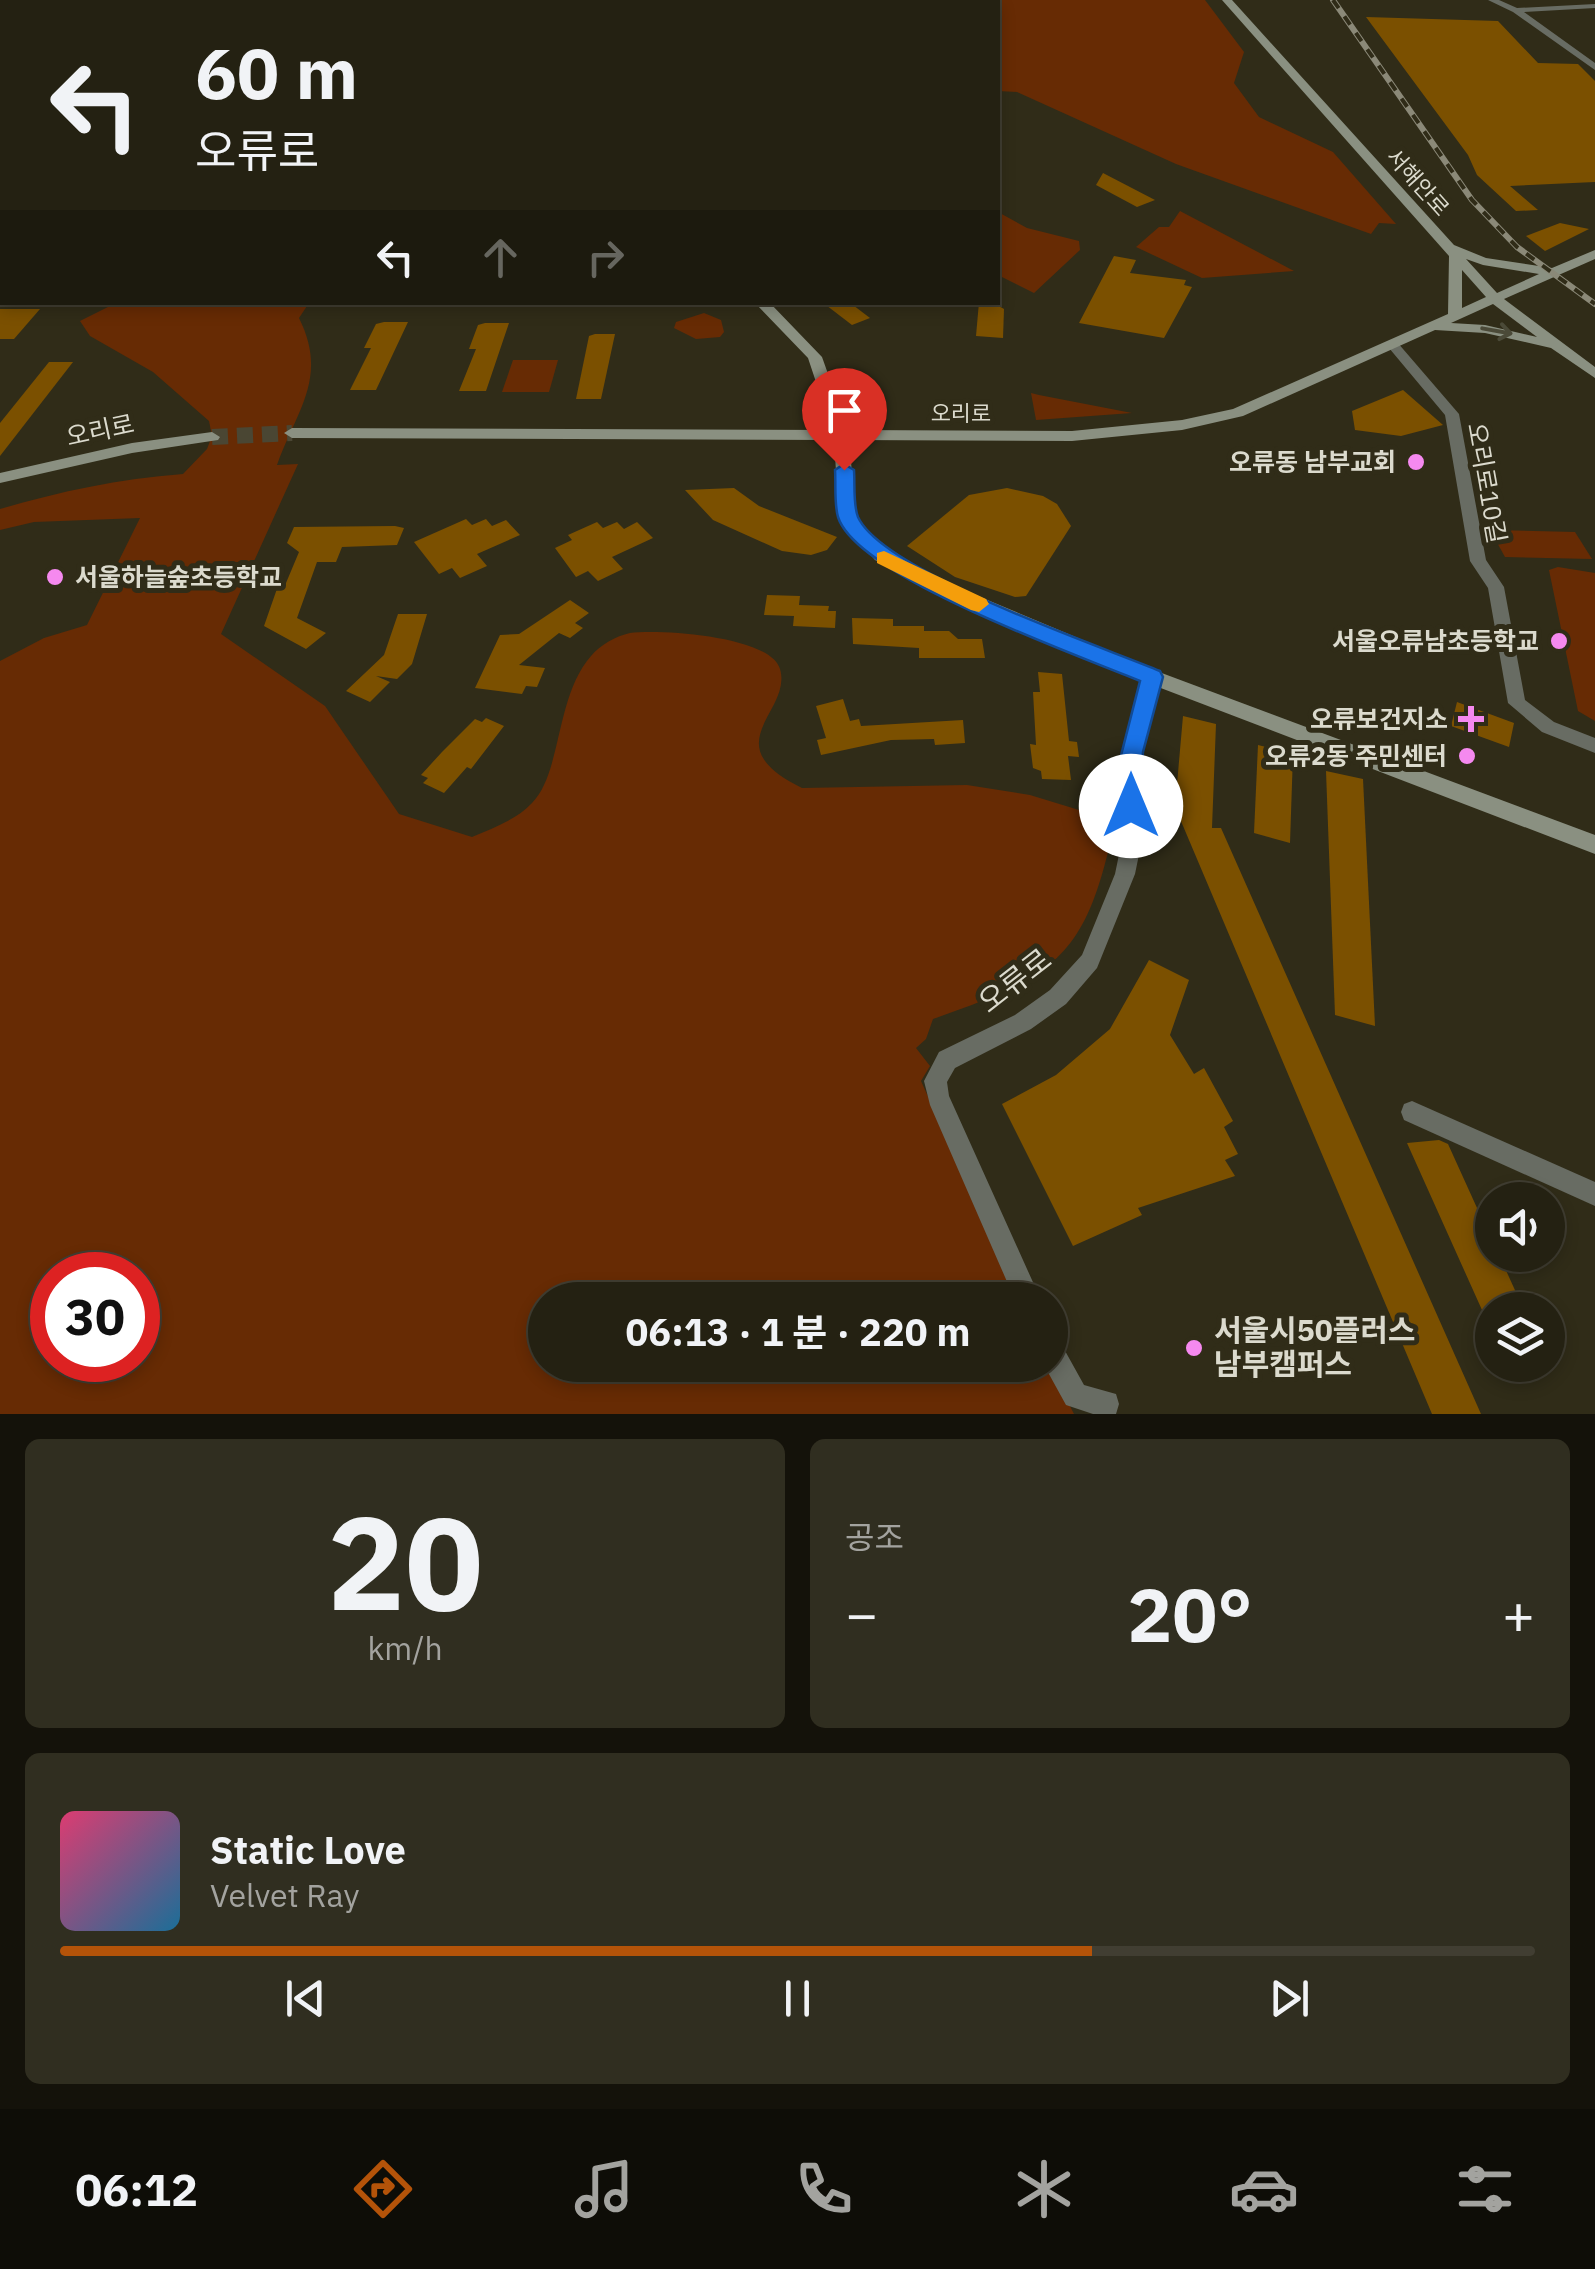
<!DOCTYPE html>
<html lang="ko">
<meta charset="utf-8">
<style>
body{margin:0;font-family:"IBM Plex Sans","Noto Sans KR",sans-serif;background:#302e20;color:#f1f3f6;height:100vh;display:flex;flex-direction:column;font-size:38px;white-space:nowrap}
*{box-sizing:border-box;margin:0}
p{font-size:32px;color:#a3a39f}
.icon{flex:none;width:55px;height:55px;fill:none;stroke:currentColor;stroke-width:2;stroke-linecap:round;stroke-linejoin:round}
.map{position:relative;height:1414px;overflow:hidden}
.panel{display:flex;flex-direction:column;gap:25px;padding:25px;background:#14120a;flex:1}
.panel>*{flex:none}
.banner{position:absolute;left:0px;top:0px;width:1000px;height:305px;box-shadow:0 5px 15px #0003,0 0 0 2px #413e32;background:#242112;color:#f1f3f6;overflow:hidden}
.tools{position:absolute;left:1475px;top:1182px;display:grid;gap:20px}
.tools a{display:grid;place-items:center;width:90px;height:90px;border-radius:50%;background:#242112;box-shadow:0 5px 15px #0003,0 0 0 2px #413e32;font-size:50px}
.speed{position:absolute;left:30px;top:1252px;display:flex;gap:20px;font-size:50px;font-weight:700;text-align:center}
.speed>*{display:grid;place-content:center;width:130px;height:130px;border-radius:50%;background:#242112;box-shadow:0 5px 15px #0003,0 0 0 2px #413e32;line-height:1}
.speed .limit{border:15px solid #d22;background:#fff;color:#111}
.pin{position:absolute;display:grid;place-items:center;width:85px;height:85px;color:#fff;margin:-102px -42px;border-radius:50% 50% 50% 0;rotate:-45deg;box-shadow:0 0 10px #0007}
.pin .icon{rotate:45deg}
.me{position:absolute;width:110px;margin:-55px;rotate:0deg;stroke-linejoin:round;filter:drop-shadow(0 0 8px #0008)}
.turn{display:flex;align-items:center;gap:35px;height:210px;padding:0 30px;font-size:45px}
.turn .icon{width:130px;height:130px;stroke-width:2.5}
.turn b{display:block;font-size:70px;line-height:85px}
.lanes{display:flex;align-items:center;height:95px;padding:0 30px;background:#0003;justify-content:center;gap:50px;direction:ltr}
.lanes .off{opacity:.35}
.big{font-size:75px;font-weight:700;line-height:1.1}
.panel .tile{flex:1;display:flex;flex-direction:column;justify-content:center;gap:15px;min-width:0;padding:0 35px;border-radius:15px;background:#302e20}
.panel .dial{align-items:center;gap:0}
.dial b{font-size:130px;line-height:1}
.song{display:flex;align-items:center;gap:30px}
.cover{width:120px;height:120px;border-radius:15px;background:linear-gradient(135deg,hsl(340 70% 55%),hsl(200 70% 35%))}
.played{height:10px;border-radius:5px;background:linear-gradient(90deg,#b45309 70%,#413e32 70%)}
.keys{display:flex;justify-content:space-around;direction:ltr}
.heat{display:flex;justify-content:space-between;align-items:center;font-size:55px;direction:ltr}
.panel .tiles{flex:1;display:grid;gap:25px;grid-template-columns:1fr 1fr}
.tile:last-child{grid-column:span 2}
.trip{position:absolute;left:528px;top:1282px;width:540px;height:100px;border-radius:50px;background:#242112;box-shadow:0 5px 15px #0003,0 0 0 2px #413e32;font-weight:700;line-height:100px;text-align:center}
.dock{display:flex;height:160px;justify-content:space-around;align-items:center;background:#0e0d07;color:#a3a39f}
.dock .icon{width:70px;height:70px}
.dock .current{color:#b45309}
.dock b{font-size:45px;color:#f1f3f6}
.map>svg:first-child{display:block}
.green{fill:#672b04;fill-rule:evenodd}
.building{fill:#7b5000}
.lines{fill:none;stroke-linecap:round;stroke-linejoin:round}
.secondary-tunnel{stroke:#4a4633;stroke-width:16;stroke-dasharray:16 9;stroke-linecap:butt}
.street{fill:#686c63;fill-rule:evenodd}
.secondary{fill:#8a9081;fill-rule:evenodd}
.rail-casing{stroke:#8b8978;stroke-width:6}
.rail{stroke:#302c18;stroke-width:4;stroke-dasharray:10;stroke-linecap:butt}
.oneway{stroke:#4b4a38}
.route{fill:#1a73e8;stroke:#114b97;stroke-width:2.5}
.slow{fill:#f59e0b}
.poi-dot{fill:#f589ef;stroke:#302c18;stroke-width:4}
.labels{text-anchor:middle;stroke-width:10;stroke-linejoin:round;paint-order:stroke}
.far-street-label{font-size:22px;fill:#dbdacd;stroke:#302c18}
.street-label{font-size:25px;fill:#dbdacd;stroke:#302c18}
.poi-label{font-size:25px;font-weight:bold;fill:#dbdacd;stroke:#302c18;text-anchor:end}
.near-street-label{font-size:30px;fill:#dbdacd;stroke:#302c18}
.near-poi-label{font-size:30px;font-weight:bold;fill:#dbdacd;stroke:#302c18;text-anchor:start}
</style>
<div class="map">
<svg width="1595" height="1414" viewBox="0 0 1595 1414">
<rect width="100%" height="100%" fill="#302c18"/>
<!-- green -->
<g class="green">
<polygon points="15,0 508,0 7,2"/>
<polygon points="588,0 1205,0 1244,52 1234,83 1259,117 1333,152 1396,224 1379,223 1371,234 1176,164 1017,92 998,91 998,2 580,2"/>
<polygon points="1180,211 1294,271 1202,278 1136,247 1159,227 1169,227"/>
<polygon points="998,212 1027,228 1079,241 1080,250 1034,293 998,275"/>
<path d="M116,303H309L299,318C329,378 296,411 277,465L298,464L221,634L325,706L399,814L472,837C493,828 516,820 532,803C562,773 555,697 591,656C600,645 616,636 630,633C660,629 771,636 780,669C793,712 712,744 802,788L967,785L1030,795L1115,821C1087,955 1060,975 933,1019L926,1039L916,1048L930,1066L921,1081L1020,1300H545V1365H1049L1074,1414H0V661L44,638L87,625L140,518L34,522L0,530V509C62,491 118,479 183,474L207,449L212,436L209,421L153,372L90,336L80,321ZM52,1275H138V1360H52Z"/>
<polygon points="704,313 721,320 724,332 720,337 696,339 674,328 676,322"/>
<polygon points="513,360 558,360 549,392 502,392"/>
<polygon points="1031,393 1039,395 1132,413 1036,420"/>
<polygon points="1490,530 1575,532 1592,559 1505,557"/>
<polygon points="1558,567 1595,573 1595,721 1578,711 1549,570"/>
</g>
<!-- building -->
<g class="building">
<polygon points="1366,17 1498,21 1538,63 1578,64 1595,81 1595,182 1510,186 1538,210 1516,211 1477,175 1468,155"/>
<polygon points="1103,173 1155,200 1137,207 1096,185"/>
<polygon points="1560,223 1589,229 1545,251 1526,236"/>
<polygon points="1114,256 1136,260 1130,273 1186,280 1184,285 1192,287 1164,338 1079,323"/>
<polygon points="822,302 849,302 870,318 852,325"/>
<polygon points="979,302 992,302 1004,309 1003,338 976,336"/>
<polygon points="0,309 40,309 14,339 0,339"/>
<polygon points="384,322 408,322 376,390 350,390 371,348 364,348 376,324"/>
<polygon points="485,323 509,323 486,391 459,391 476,349 469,349 478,325"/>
<polygon points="595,334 615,334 601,399 576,399 589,336"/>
<polygon points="49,362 73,362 0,456 0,423"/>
<polygon points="1403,390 1443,425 1401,436 1355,430 1352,411"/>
<polygon points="734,488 759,506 837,537 827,550 811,555 782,551 713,520 685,490"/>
<polygon points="1007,488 1043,496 1057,504 1071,526 1026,596 1015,597 955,577 907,546 969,495"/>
<polygon points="466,519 472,525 486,519 492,526 506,520 520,535 477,554 487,566 460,578 452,568 439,574 414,542"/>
<polygon points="597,522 603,528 617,522 624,529 637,522 653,538 612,557 623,569 598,581 588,571 576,577 555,548 572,540 568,535"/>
<polygon points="395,526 404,528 397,545 342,547 336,562 317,562 297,618 326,633 306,649 264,626 279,583 286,583 299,552 287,543 294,527"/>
<polygon points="767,595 800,596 799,605 829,606 828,611 836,611 835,628 793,626 794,616 764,615"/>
<polygon points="570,600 589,613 575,623 583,628 570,638 559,633 519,665 545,668 537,687 526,686 522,694 475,688 500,635 519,634"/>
<polygon points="398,614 427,614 412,664 397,679 376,676 390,682 370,702 346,691 384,655"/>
<polygon points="852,618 893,619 893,626 924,626 924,631 949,631 958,639 982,639 985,658 919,658 919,648 853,644"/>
<polygon points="1038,672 1062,674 1069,741 1077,742 1079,757 1068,756 1071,780 1042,779 1041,771 1033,768 1030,744 1036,745 1033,692 1040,692"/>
<polygon points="843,699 850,721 859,719 861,726 963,720 965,743 935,745 934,739 891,740 821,755 817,740 826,738 816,706"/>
<polygon points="1457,702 1514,723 1509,747 1451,726"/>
<polygon points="1183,716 1216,724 1212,828 1221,828 1481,1414 1432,1414 1175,807"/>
<polygon points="486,718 504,726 471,769 467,767 444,793 423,783 428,778 421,775 442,752 475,719 482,722"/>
<polygon points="1258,745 1293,754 1290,843 1254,833"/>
<polygon points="1326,771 1363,779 1375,1026 1335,1015"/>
<polygon points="1149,960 1189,980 1170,1035 1194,1074 1204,1068 1233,1121 1224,1127 1238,1154 1225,1160 1235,1176 1138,1208 1142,1215 1073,1246 1002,1104 1056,1075 1110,1029"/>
<polygon points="1439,1140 1448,1144 1492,1241 1492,1255 1499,1255 1524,1310 1482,1310 1407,1143"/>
</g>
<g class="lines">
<!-- secondary-tunnel -->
<polyline class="secondary-tunnel" points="212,437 292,433"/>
<!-- street -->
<g class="street">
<polygon points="1488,0 1499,0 1517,8 1595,4 1595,8 1524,12 1595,63 1595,70 1513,12"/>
<polygon points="1393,341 1397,342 1459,414 1486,560 1504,587 1525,700 1554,722 1595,738 1595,753 1542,732 1508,703 1488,588 1470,561 1445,415 1389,348 1387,345"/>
<polygon points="1152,671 1161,677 1136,779 1143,835 1135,874 1097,968 1066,1004 1031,1029 955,1068 947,1082 949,1096 1041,1300 1015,1300 930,1105 924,1081 939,1052 1015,1015 1050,990 1082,955 1115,874 1123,835 1118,779 1143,677"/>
<polygon points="1412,1101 1595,1182 1595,1206 1404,1120 1401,1112 1404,1104"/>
<polygon points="1050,1336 1059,1340 1084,1385 1116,1394 1119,1404 1116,1414 1093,1414 1066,1405 1044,1365 1050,1365"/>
</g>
<!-- secondary -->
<g class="secondary">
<path d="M1222,0H1232L1454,245L1486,258L1552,268L1595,250V259L1504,299L1595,367V378L1551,348L1485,333L1435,330L1243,416L1182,430L1072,441L849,440L856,517L887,552L966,591L1159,672L1595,835V854L1145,682L954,601L875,560L839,518L834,440L292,438L284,433L292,428L832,430L808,358L754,302H769L822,357L848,430L1072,431L1182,420L1233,409L1448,314L1449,256ZM1466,259L1483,265L1539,274L1497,293ZM1462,270L1486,297L1462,308ZM1493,304L1537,337L1485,325L1451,323Z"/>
<rect x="0" y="137" width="2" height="6"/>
<polygon points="212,432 220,437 218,440 132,453 0,483 0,473 132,443"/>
</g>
<!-- rail casing -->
<g class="rail-casing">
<polyline id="rail" points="1333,0 1472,200 1517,247 1595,304"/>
</g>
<!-- rail -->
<use href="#rail" class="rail"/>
</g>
<!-- one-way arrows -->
<defs><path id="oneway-shaft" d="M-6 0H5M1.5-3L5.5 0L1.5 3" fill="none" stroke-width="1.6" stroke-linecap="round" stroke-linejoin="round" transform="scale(2.5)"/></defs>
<use class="oneway" href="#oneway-shaft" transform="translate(1497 331) rotate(10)"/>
<!-- route -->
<path class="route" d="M844,464L854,470C855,483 853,505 858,517C883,572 1098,645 1160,671L1163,677L1143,752L1139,814H1122L1115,779L1140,681C1078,655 857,577 838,517C834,503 836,485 835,470Z"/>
<!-- slow -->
<polygon class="slow" points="884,551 986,599 989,604 979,612 971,610 877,563 877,553"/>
<!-- markers -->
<g class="poi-dot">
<circle cx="1416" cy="462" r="10"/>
<circle cx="55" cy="577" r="10"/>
<circle cx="1559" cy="641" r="10"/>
<path d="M1466 704h10v10h10v10h-10v10h-10v-10h-10v-10h10z"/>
<circle cx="1467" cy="756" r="10"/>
<circle cx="1194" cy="1348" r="10"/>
</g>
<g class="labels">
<!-- far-street labels -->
<g class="far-street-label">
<text transform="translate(1418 182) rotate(48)" y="8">서해안로</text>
<text x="961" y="421">오리로</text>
</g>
<!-- street labels -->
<g class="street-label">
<text transform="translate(100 430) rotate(-12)" y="9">오리로</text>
<text transform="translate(1487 483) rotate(80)" y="9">오리로10길</text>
</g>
<!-- poi labels -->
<g class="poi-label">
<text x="1396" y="471">오류동 남부교회</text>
<text x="75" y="586" text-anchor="start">서울하늘숲초등학교</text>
<text x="1539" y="650">서울오류남초등학교</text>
<text x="1448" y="728">오류보건지소</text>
<text x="1447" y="765">오류2동 주민센터</text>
</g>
<!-- near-street labels -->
<g class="near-street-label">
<text transform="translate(1015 981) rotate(-38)" y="10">오류로</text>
</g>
<!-- near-poi labels -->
<g class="near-poi-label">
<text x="1214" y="1341">서울시50플러스<tspan x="1214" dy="34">남부캠퍼스</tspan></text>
</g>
</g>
</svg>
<div class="tools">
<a><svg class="icon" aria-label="sound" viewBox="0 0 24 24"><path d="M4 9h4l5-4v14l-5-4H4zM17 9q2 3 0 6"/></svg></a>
<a><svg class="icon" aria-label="layers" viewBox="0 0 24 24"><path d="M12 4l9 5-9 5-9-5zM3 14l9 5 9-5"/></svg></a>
</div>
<div class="speed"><div class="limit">30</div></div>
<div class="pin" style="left:844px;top:470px;background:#d93025"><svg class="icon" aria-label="arrive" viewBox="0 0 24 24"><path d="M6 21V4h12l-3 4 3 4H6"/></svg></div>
<svg class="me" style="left:1131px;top:806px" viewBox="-20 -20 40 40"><circle r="19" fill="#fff"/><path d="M0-13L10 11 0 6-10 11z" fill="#1a73e8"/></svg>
<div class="trip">06:13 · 1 분 · 220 m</div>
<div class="banner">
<div class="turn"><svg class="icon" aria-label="left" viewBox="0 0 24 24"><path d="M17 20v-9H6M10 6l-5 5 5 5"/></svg><div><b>60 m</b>오류로</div></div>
<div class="lanes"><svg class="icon" aria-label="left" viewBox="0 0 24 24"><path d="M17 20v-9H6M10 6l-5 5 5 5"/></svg><svg class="icon off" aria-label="ahead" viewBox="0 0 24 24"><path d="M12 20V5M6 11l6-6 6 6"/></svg><svg class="icon off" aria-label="right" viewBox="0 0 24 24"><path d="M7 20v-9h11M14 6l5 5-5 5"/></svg></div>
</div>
</div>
<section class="panel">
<div class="tiles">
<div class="tile dial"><b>20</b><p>km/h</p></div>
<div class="tile"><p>공조</p>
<div class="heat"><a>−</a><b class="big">20°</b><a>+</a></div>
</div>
<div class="tile">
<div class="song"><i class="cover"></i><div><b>Static Love</b><p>Velvet Ray</p></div></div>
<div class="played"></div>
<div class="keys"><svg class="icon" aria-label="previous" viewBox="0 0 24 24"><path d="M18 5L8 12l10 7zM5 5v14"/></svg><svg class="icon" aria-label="pause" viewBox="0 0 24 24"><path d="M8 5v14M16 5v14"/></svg><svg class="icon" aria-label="next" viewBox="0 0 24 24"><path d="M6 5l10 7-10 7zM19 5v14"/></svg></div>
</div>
</div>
</section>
<nav class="dock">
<b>06:12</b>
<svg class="icon current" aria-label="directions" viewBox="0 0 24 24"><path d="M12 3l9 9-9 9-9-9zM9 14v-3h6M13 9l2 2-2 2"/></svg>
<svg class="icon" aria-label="music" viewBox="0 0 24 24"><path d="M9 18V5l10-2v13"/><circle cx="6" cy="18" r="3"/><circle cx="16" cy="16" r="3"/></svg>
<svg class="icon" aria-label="phone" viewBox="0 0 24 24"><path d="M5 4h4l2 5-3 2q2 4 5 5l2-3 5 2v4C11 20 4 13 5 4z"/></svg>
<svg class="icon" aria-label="climate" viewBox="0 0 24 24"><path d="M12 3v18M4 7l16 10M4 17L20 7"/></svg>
<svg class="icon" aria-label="car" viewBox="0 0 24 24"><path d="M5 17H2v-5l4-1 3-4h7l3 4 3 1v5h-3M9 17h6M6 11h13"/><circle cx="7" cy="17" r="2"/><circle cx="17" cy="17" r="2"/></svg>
<svg class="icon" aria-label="filters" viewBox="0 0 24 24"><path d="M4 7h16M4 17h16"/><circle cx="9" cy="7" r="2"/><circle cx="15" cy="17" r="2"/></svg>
</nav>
